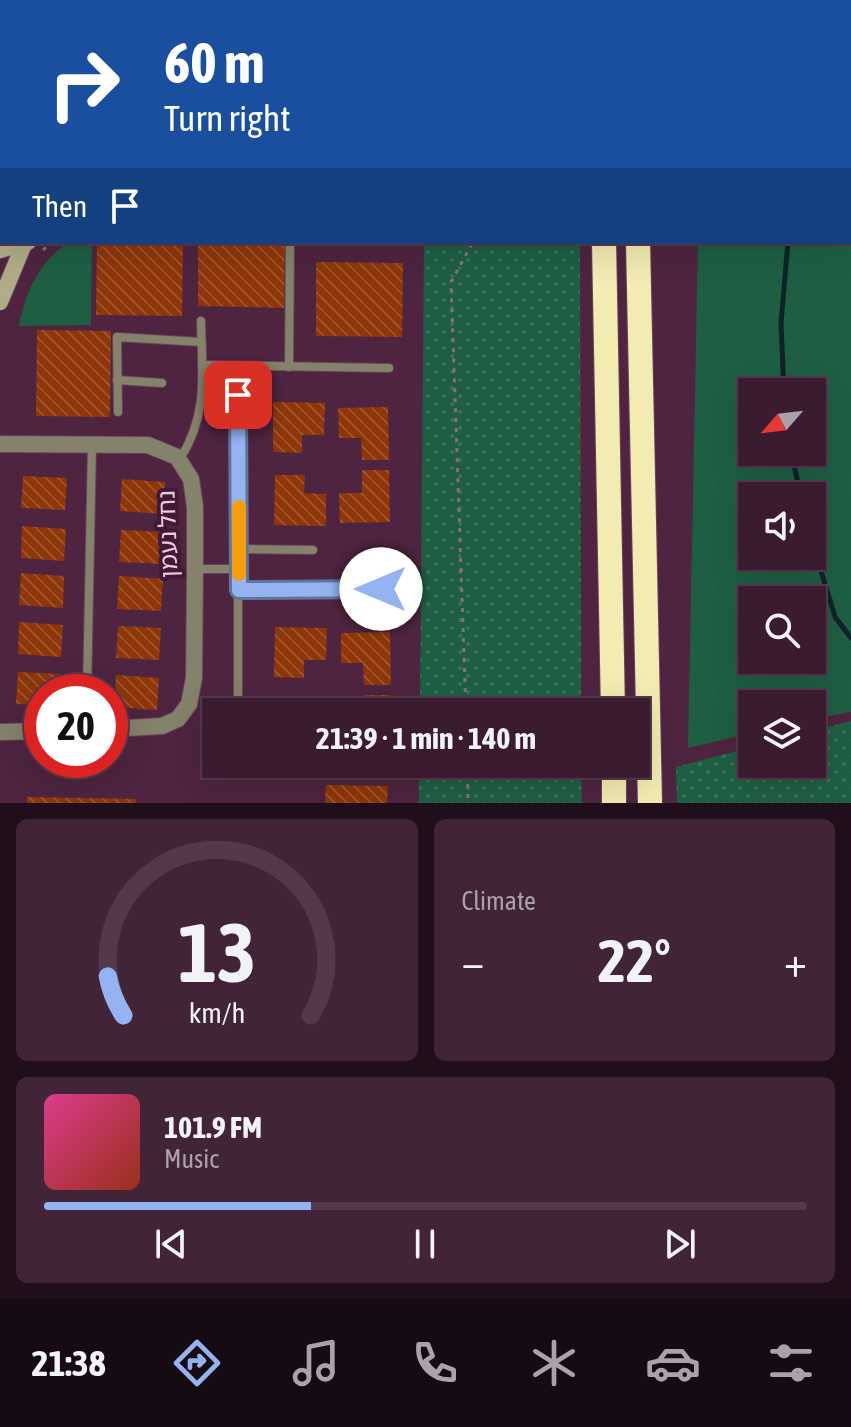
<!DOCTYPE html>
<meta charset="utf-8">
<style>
body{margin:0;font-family:"Asap Condensed","Noto Sans Hebrew",sans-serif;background:#412438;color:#f1f3f6;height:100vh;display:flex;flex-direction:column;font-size:30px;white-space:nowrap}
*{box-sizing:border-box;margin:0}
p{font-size:26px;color:#aba1ab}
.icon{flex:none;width:44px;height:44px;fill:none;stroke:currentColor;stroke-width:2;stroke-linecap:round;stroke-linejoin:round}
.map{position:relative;height:803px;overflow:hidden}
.sheet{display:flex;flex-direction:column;gap:16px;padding:16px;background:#200f1a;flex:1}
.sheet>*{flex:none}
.top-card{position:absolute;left:0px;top:0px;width:852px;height:244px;box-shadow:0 8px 32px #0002,0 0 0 2px #54394c;background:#1a4fa0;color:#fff;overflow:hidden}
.needle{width:52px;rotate:242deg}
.fabs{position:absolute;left:738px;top:378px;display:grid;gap:16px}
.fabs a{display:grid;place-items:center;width:88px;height:88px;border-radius:0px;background:#3a1b30;box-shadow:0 8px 32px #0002,0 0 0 2px #54394c;font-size:40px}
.speed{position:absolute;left:24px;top:674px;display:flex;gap:16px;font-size:40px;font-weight:700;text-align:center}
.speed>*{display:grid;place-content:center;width:104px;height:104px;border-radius:50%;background:#3a1b30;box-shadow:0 8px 32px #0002,0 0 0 2px #54394c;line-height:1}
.speed .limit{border:12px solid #d22;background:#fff;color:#111}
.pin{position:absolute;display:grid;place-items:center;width:68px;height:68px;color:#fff;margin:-34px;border-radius:16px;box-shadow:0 4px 12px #0006}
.me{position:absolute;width:88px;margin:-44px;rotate:270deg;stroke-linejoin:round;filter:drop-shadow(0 0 6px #0008)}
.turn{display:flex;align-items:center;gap:28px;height:168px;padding:0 32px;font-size:36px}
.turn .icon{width:104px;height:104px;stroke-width:2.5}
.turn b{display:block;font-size:56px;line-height:68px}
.then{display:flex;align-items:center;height:76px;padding:0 32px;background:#0003;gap:16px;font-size:30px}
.big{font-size:60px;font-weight:700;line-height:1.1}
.sheet .widget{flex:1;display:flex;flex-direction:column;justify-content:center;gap:12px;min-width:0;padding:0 28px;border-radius:12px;background:#412438}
.sheet .dial{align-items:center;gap:0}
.dial svg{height:208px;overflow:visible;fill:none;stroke:#54394c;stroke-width:7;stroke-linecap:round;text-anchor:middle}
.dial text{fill:#f1f3f6;stroke:none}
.song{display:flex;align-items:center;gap:24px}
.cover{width:96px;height:96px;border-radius:12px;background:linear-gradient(135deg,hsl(330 70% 55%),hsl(10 70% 35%))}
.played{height:8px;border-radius:4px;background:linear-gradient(90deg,#95b2f1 35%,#54394c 35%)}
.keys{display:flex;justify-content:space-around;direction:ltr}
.heat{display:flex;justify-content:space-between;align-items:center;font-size:44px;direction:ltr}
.sheet .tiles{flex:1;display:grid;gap:16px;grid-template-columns:1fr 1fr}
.widget:last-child{grid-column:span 2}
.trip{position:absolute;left:202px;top:698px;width:448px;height:80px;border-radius:0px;background:#3a1b30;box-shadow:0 8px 32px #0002,0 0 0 2px #54394c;font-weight:700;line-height:80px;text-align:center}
.tab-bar{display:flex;height:128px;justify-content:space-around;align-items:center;background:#170b13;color:#aba1ab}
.tab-bar .icon{width:56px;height:56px}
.tab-bar .current{color:#95b2f1}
.tab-bar b{font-size:36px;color:#f1f3f6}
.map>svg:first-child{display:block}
.grass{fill:url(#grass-dots)}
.green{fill:#1e5f44;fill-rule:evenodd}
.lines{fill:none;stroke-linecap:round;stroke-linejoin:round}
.stream{stroke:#112329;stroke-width:5}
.building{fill:url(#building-back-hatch)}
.lane-casing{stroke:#6a425c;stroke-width:10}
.street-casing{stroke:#6a425c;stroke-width:18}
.secondary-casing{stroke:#6a425c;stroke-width:18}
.highway-casing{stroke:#6a425c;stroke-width:26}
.path{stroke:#8e6b81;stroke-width:3;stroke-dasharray:4 6;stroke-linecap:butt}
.lane{stroke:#84826b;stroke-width:8}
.street{stroke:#84826b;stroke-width:16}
.secondary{stroke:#b0ac88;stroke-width:16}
.highway{stroke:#f2ebb2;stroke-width:24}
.route-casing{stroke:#61749d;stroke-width:20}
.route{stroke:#95b2f1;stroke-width:14}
.slow{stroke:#f59e0b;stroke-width:14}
.labels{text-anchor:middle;stroke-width:8;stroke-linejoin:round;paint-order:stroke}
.street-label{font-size:24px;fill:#e8cddc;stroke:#431a35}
</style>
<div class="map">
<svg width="851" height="803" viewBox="0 0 851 803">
<defs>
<pattern id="grass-dots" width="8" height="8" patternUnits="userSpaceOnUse" patternTransform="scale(2)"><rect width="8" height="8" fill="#1e5f44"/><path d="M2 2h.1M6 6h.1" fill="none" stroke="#3f755e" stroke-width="1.8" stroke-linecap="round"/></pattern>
<pattern id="building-back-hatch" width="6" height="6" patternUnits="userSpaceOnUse" patternTransform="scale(2)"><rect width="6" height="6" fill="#8e3608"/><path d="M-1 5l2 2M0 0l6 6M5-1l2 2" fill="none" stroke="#9e522b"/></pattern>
</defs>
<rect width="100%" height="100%" fill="#4e2440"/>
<!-- grass -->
<g class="grass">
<polygon points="424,242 580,242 581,712 420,712"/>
<polygon points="851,721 851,803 677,803 676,767 752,747 752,764 812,764 812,731"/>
<polygon points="419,764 581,764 582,803 419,803"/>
</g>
<!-- green -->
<g class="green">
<path d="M835,0H851V712L812,719V704H752V733L688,748L698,242H850V2H832ZM752,392H812V452H752ZM752,496H812V556H752ZM752,600H812V660H752Z"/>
<path d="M69,242H92L91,325L19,326C25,291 40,261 69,242Z"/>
</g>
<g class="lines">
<!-- stream -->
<g class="stream">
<polyline points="803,0 804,2"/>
<polyline points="784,392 781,323 788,242"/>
<polyline points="791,452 801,496"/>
<polyline points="812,541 835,617 851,638"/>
</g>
</g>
<!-- building -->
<g class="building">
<polygon points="97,242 183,242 182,316 96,315"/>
<polygon points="198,242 285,242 284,308 198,306"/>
<polygon points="316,262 403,263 402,337 316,336"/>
<polygon points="37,330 111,331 110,417 36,416"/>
<polygon points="273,402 325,403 324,435 302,435 302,453 273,452"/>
<polygon points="388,407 389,460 362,460 361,438 339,438 338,408"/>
<polygon points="362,470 389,470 390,522 340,523 339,493 362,493"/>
<polygon points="275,475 305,475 304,493 326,494 326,526 274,525"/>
<polygon points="23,476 67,478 65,510 21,508"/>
<polygon points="122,479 165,482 163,514 120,511"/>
<polygon points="22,526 66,529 64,561 21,558"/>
<polygon points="121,530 164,532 162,564 119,562"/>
<polygon points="21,573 64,576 63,608 19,605"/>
<polygon points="119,576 163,579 161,611 117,609"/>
<polygon points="19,622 63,625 61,657 18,654"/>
<polygon points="118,626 161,628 159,660 116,658"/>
<polygon points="275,627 327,628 326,660 304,660 304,678 274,677"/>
<polygon points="390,632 391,685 364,685 363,663 341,663 341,633"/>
<polygon points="18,672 61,674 60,692 42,692 42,705 16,704"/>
<polygon points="116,675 159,678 157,710 114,707"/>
<rect x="364" y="695" width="27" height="17"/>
<polygon points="277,700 307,701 307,712 277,712"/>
<polygon points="326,785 388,786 387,803 325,803"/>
<polygon points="27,797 136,799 136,803 27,803"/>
</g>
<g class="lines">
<!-- lane casing -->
<g class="lane-casing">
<g id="lane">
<polyline points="0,76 2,80"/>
<polyline points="202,365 389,368"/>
<polyline points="289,367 290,242"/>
<polyline points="117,380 162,383"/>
<polyline points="238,395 238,712"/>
<polyline points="118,412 117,337 201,342"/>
<path d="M180,459C209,413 202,373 201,321"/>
<polyline points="239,549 313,550"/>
<polyline points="195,569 239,569"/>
<polyline points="239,590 381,589"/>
<polyline points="87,692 92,445"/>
</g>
</g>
<!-- street casing -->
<g class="street-casing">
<g id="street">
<polyline points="0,444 148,445 177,457 191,479 195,507 195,569 194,678 189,704 178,719 162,726 110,729"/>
<polyline points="0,732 42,731"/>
</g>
</g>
<!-- secondary casing -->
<g class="secondary-casing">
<g id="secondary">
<polyline points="718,2 722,0"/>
<polyline points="769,2 772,0"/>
<polyline points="0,118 2,118"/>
<polyline points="0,250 28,242"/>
<polyline points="0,302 24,244"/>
</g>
</g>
<!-- highway casing -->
<g class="highway-casing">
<g id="highway">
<polyline points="600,0 600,2"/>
<polyline points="633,0 633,2"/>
<polyline points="604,242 613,712"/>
<polyline points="638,242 650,803"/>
<polyline points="614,764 614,803"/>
</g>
</g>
<!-- path -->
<g class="path">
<polyline points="676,2 680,0"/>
<polyline points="0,98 2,98"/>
<polyline points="43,250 52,242"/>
<polyline points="466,712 451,282 473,242"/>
<polyline points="467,764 468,803"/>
</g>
<!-- lane -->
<use href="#lane" class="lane"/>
<!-- street -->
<use href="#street" class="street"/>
<!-- secondary -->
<use href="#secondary" class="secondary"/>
<!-- highway -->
<use href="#highway" class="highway"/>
</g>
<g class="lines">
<!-- route casing -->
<g class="route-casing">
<polyline id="route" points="238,395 239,590 381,589"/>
</g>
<!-- route -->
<use href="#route" class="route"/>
<!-- slow -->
<polyline class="slow" points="239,507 239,574"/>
</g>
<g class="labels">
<!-- street labels -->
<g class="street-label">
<text transform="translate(168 534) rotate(-92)" y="8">נחל נעמן</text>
</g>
</g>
</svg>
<div class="fabs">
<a><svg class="needle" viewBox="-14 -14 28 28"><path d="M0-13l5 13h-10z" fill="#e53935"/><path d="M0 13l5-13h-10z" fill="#aba1ab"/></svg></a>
<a><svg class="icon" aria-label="sound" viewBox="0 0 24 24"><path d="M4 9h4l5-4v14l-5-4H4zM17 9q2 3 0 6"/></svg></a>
<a><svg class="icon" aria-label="search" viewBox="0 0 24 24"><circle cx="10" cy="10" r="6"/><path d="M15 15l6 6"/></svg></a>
<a><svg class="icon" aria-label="layers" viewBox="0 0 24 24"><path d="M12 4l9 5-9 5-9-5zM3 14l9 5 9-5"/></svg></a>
</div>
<div class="speed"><div class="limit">20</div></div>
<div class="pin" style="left:238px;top:395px;background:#d93025"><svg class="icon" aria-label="arrive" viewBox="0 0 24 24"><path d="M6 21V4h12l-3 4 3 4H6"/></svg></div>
<svg class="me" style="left:381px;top:589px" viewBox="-20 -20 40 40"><circle r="19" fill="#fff"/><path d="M0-13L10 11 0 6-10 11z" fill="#95b2f1"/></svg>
<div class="trip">21:39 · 1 min · 140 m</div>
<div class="top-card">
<div class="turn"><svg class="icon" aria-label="right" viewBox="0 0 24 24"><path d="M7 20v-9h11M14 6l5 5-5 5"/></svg><div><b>60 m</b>Turn right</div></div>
<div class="then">Then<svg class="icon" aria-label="arrive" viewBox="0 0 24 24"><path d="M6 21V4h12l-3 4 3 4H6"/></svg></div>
</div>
</div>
<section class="sheet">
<div class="tiles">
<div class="widget dial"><svg viewBox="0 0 100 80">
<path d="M14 69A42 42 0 1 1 86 69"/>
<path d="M14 69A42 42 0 0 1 8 54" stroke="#95b2f1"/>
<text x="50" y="56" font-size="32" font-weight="700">13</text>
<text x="50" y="72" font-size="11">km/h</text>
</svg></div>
<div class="widget"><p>Climate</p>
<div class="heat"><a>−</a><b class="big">22°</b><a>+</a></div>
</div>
<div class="widget">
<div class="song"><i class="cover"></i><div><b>101.9 FM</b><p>Music</p></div></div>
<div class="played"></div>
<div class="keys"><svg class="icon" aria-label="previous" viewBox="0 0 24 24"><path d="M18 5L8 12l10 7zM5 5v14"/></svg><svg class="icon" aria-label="pause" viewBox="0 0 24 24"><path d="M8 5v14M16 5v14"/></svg><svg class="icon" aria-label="next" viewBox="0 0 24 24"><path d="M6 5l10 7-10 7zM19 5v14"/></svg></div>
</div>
</div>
</section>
<nav class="tab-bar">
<b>21:38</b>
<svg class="icon current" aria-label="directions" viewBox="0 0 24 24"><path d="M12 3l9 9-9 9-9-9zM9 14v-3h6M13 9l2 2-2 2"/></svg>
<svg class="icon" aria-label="music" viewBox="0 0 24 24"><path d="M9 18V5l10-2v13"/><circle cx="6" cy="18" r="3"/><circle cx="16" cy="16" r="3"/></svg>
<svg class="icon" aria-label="phone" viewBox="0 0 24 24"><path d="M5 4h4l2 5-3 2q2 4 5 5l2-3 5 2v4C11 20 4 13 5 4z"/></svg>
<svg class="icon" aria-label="climate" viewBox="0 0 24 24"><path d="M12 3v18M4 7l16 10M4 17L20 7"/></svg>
<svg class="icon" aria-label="car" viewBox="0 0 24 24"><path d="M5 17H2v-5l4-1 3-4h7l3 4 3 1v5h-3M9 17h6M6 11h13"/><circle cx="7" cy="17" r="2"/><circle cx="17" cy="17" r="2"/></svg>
<svg class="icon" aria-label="filters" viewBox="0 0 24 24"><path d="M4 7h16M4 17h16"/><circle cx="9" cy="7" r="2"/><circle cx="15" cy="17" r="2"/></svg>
</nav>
